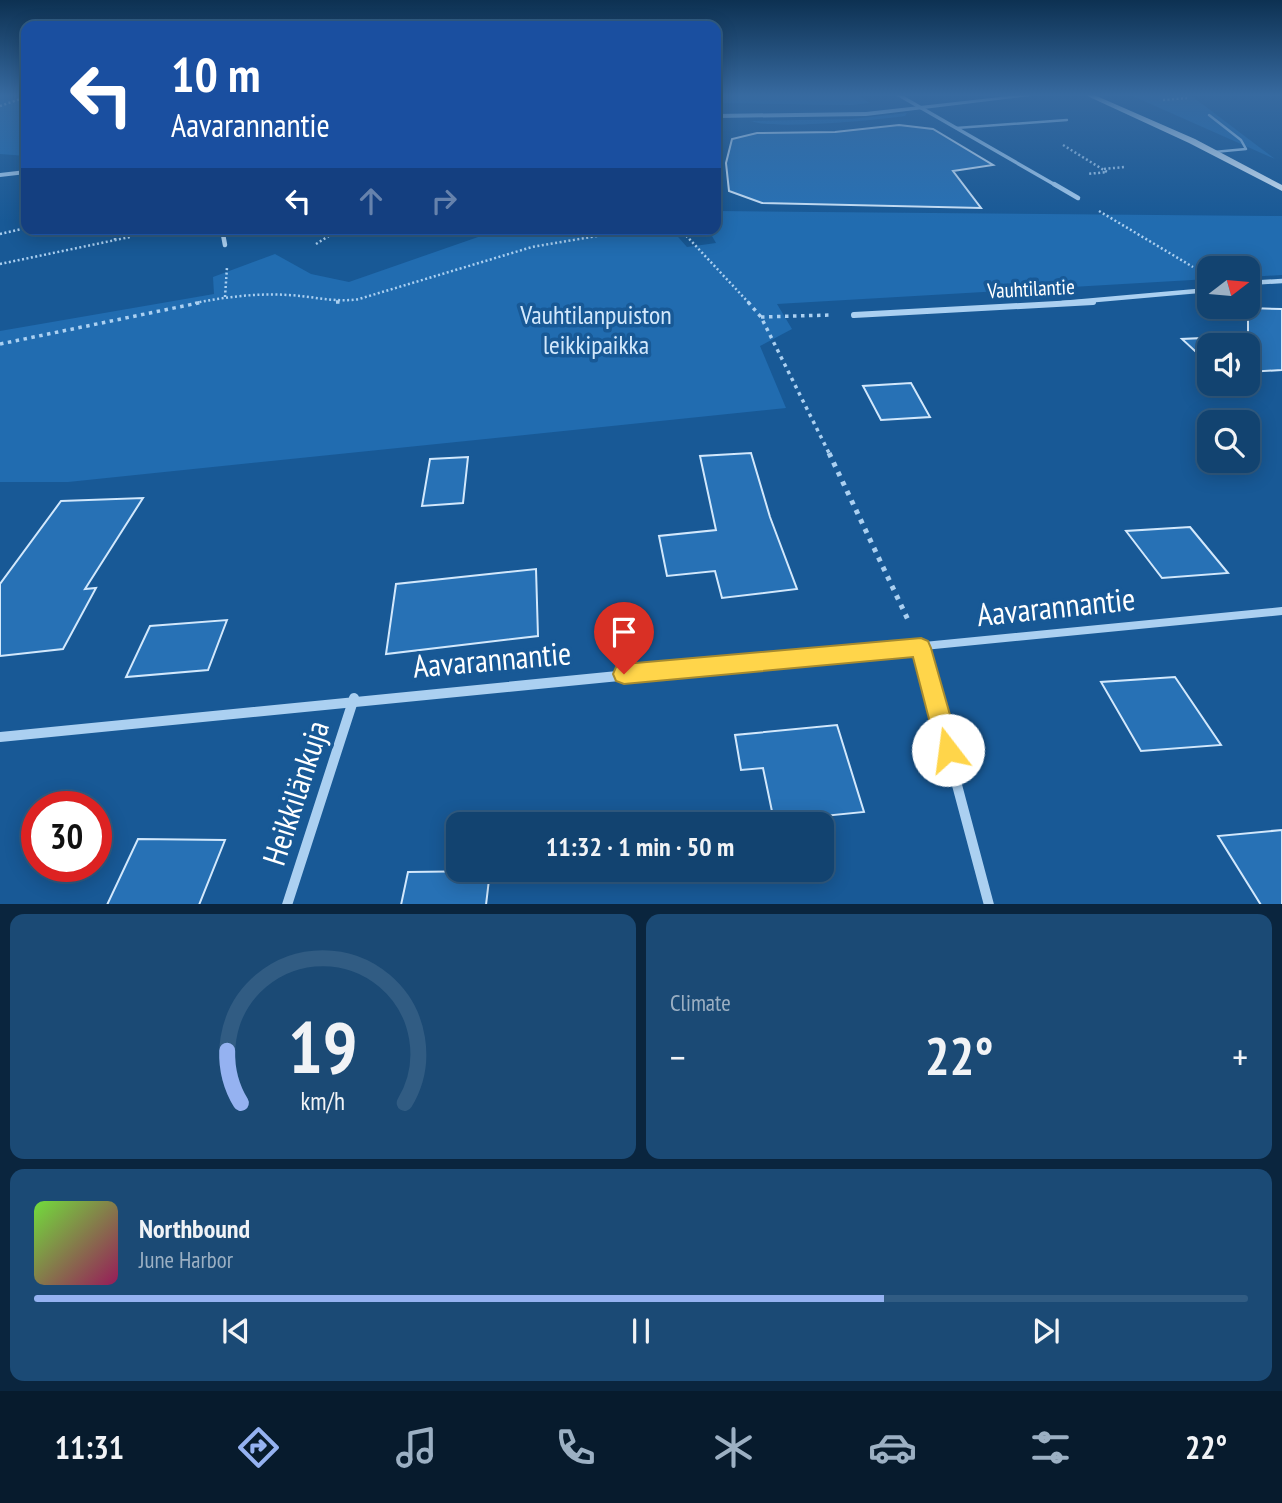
<!DOCTYPE html>
<meta charset="utf-8">
<style>
body{margin:0;font-family:"PT Sans Narrow",sans-serif;background:#1b4a75;color:#f1f3f6;height:100vh;display:flex;flex-direction:column;font-size:26px;white-space:nowrap}
*{box-sizing:border-box;margin:0}
p{font-size:23px;color:#9cb0c3}
.icon{flex:none;width:38px;height:38px;fill:none;stroke:currentColor;stroke-width:2;stroke-linecap:round;stroke-linejoin:round}
.map{position:relative;height:904px;overflow:hidden}
.panel{display:flex;flex-direction:column;gap:10px;padding:10px;background:#0a253e;flex:1}
.panel>*{flex:none}
.guide{position:absolute;left:21px;top:21px;width:700px;height:214px;border-radius:14px;box-shadow:0 4px 18px #0003,0 0 0 2px #315c83;background:#1a4fa0;color:#fff;overflow:hidden}
.needle{width:46px;rotate:74deg}
.controls{position:absolute;left:1197px;top:256px;display:grid;gap:14px}
.controls a{display:grid;place-items:center;width:63px;height:63px;border-radius:14px;background:#124370;box-shadow:0 4px 18px #0003,0 0 0 2px #315c83;font-size:35px}
.speed{position:absolute;left:21px;top:791px;display:flex;gap:14px;font-size:35px;font-weight:700;text-align:center}
.speed>*{display:grid;place-content:center;width:91px;height:91px;border-radius:50%;background:#124370;box-shadow:0 4px 18px #0003,0 0 0 2px #315c83;line-height:1}
.speed .limit{border:10px solid #d22;background:#fff;color:#111}
.pin{position:absolute;display:grid;place-items:center;width:60px;height:60px;color:#fff;margin:-72px -30px;border-radius:50% 50% 50% 0;rotate:-45deg;box-shadow:0 0 7px #0007}
.pin .icon{rotate:45deg}
.me{position:absolute;width:77px;margin:-38px;rotate:345deg;stroke-linejoin:round;filter:drop-shadow(0 0 5px #0008)}
.turn{display:flex;align-items:center;gap:24px;height:147px;padding:0 35px;font-size:32px}
.turn .icon{width:91px;height:91px;stroke-width:2.5}
.turn b{display:block;font-size:49px;line-height:60px}
.lanes{display:flex;align-items:center;height:66px;padding:0 35px;background:#0003;justify-content:center;gap:35px;direction:ltr}
.lanes .off{opacity:.35}
.big{font-size:52px;font-weight:600;line-height:1.1}
.panel .card{flex:1;display:flex;flex-direction:column;justify-content:center;gap:10px;min-width:0;padding:0 24px;border-radius:14px;background:#1b4a75}
.panel .dial{align-items:center;gap:0}
.dial svg{height:182px;overflow:visible;fill:none;stroke:#315c83;stroke-width:7;stroke-linecap:round;text-anchor:middle}
.dial text{fill:#f1f3f6;stroke:none}
.song{display:flex;align-items:center;gap:21px}
.cover{width:84px;height:84px;border-radius:10px;background:linear-gradient(135deg,hsl(100 70% 55%),hsl(330 70% 35%))}
.played{height:7px;border-radius:4px;background:linear-gradient(90deg,#95b2f1 70%,#315c83 70%)}
.keys{display:flex;justify-content:space-around;direction:ltr}
.heat{display:flex;justify-content:space-between;align-items:center;font-size:38px;direction:ltr}
.panel .tiles{flex:1;display:grid;gap:10px;grid-template-columns:1fr 1fr}
.card:last-child{grid-column:span 2}
.trip{position:absolute;left:446px;top:812px;width:388px;height:70px;border-radius:14px;background:#124370;box-shadow:0 4px 18px #0003,0 0 0 2px #315c83;font-weight:600;line-height:70px;text-align:center}
.tabs{display:flex;height:112px;justify-content:space-around;align-items:center;background:#071b2d;color:#9cb0c3}
.tabs .icon{width:49px;height:49px}
.tabs .selected{color:#95b2f1}
.tabs b{font-size:32px;color:#f1f3f6}
.map>svg:first-child{display:block}
.green{fill:#216cb0}
.building{fill:#2771b5;stroke:#d2e8fc;stroke-width:2}
.lines{fill:none;stroke-linecap:round;stroke-linejoin:round}
.path-far2{stroke:#abd0f1;stroke-width:2.5;stroke-dasharray:2 2.5;stroke-linecap:butt}
.path-far1{stroke:#abd0f1;stroke-width:3.5;stroke-dasharray:3.5 4.5;stroke-linecap:butt}
.path{stroke:#abd0f1;stroke-width:5;stroke-dasharray:4.5 6;stroke-linecap:butt}
.service-far1{stroke:#abd0f1;stroke-width:2.5}
.service{stroke:#abd0f1;stroke-width:3.5}
.minor-far4{stroke:#abd0f1;stroke-width:3.5}
.minor-far3{stroke:#abd0f1;stroke-width:4.5}
.minor-far2{stroke:#abd0f1;stroke-width:6}
.minor-far1{stroke:#abd0f1;stroke-width:8}
.minor{stroke:#abd0f1;stroke-width:10}
.tertiary{fill:#abd0f1;fill-rule:evenodd}
.secondary{fill:#d9ebfb;fill-rule:evenodd}
.route{fill:#ffd54a;stroke:#a68a30;stroke-width:2}
.labels{text-anchor:middle;stroke-width:7;stroke-linejoin:round;paint-order:stroke}
.far-street-label{font-size:21px;fill:#fff;stroke:#185996}
.park-label{font-size:26px;fill:#d2e8fc;stroke:#185996}
.near-street-label{font-size:32px;fill:#fff;stroke:#185996}
</style>
<div class="map">
<svg width="1282" height="905" viewBox="0 0 1282 905">
<rect width="100%" height="100%" fill="#185996"/>
<!-- green -->
<g class="green">
<polygon points="0,94 26,94 26,156 0,154"/>
<polygon points="716,94 856,94 870,103 851,105 716,103"/>
<polygon points="1128,94 1189,94 1275,159"/>
<path d="M907,113L905,116C878,120 772,130 751,121L851,119Z"/>
<polygon points="716,211 1282,216 1282,275 1248,277 1248,268 1209,268 1209,279 777,304 792,329 760,346 786,408 68,482 0,482 0,331 214,294 213,277 275,254 311,274 349,282 501,229 671,229 687,247 716,243 708,229 716,229"/>
</g>
<!-- building -->
<g class="building">
<polygon points="899,125 933,129 993,165 953,171 981,208 762,203 729,191 726,163 732,139 757,133 835,132"/>
<polygon points="1248,308 1282,309 1282,370 1248,372 1248,345 1209,345 1209,364 1182,339 1248,336"/>
<polygon points="911,383 930,417 881,420 863,386"/>
<polygon points="751,453 770,517 797,589 722,598 715,571 667,576 659,536 716,530 700,456"/>
<polygon points="468,457 463,503 422,506 430,459"/>
<polygon points="143,498 85,589 96,588 63,649 0,656 0,584 61,501"/>
<polygon points="1190,527 1228,573 1162,578 1126,531"/>
<polygon points="536,569 538,636 386,654 396,584"/>
<polygon points="227,620 208,670 126,677 150,626"/>
<polygon points="1175,677 1221,745 1141,751 1101,682"/>
<polygon points="837,725 864,812 774,821 763,768 741,770 735,735"/>
<polygon points="1282,830 1282,905 1261,905 1218,836"/>
<polygon points="138,839 225,840 199,905 107,905"/>
<polygon points="490,871 486,905 401,905 408,872"/>
</g>
<g class="lines">
<!-- path-far2 -->
<g class="path-far2">
<polyline points="1163,100 1187,98"/>
<polyline points="0,106 26,97"/>
<polyline points="1063,145 1107,172 1087,174"/>
<polyline points="1104,169 1124,167"/>
<polyline points="1099,211 1193,267"/>
<polyline points="115,229 115,241"/>
<polyline points="680,229 749,303"/>
<polyline points="0,234 26,228"/>
<polyline points="316,244 340,229"/>
<polyline points="0,264 130,237"/>
<polyline points="225,297 227,267"/>
<path d="M195,303C225,297 257,293 288,295C313,296 334,303 359,299L532,247L615,233L677,229"/>
</g>
<!-- path-far1 -->
<g class="path-far1">
<polyline points="336,302 342,302"/>
<polyline points="748,302 761,317 830,455"/>
<polyline points="761,317 830,315"/>
<polyline points="0,344 203,302"/>
</g>
<!-- path -->
<polyline class="path" points="829,453 909,622"/>
<!-- service-far1 -->
<g class="service-far1">
<polyline points="1209,115 1241,140 1246,149 1214,152"/>
<polyline points="956,128 1067,120"/>
</g>
<!-- service -->
<polyline class="service" points="152,232 164,229"/>
<!-- minor-far4 -->
<polyline class="minor-far4" points="897,94 1057,186"/>
<!-- minor-far3 -->
<g class="minor-far3">
<polyline points="1054,184 1078,198"/>
<polyline points="222,229 225,245"/>
<polyline points="1248,283 1282,281"/>
<polyline points="1062,303 1209,290"/>
</g>
<!-- minor-far2 -->
<polyline class="minor-far2" points="854,315 1093,302"/>
<!-- minor-far1 -->
<g class="minor-far1">
<polyline points="921,648 922,652"/>
<polyline points="863,652 1282,611"/>
</g>
<!-- minor -->
<g class="minor">
<polyline points="921,650 989,905"/>
<polyline points="0,737 882,650"/>
<polyline points="287,905 354,698"/>
</g>
<!-- tertiary -->
<g class="tertiary">
<polygon points="1027,94 1046,94 866,116 716,118 716,114 866,112"/>
<polygon points="26,170 26,174 0,177 0,173"/>
</g>
<!-- secondary -->
<polygon class="secondary" points="1083,94 1092,94 1195,139 1282,185 1282,191 1189,143"/>
</g>
<!-- sky -->
<linearGradient id="sky" x2="0" y2="1"><stop stop-color="#0d3152"/><stop offset="0.43" stop-color="#376aa0"/><stop offset="1" stop-color="#376aa0" stop-opacity="0"/></linearGradient>
<rect width="1282" height="221" fill="url(#sky)"/>
<!-- route -->
<polygon class="route" points="921,638 928,641 931,648 960,750 956,758 948,762 940,758 937,750 913,657 624,684 616,681 613,674 616,667 624,664"/>
<g class="labels">
<!-- far-street labels -->
<g class="far-street-label">
<text transform="translate(1031 289) rotate(-3)" y="7">Vauhtilantie</text>
</g>
<!-- park labels -->
<g class="park-label">
<text x="596" y="324">Vauhtilanpuiston<tspan x="596" dy="30">leikkipaikka</tspan></text>
</g>
<!-- near-street labels -->
<g class="near-street-label">
<text transform="translate(1056 607) rotate(-6)" y="11">Aavarannantie</text>
<text transform="translate(492 660) rotate(-5)" y="11">Aavarannantie</text>
<text transform="translate(296 793) rotate(-72)" y="11">Heikkilänkuja</text>
</g>
</g>
</svg>
<div class="controls">
<a><svg class="needle" viewBox="-14 -14 28 28"><path d="M0-13l5 13h-10z" fill="#e53935"/><path d="M0 13l5-13h-10z" fill="#9cb0c3"/></svg></a>
<a><svg class="icon" aria-label="sound" viewBox="0 0 24 24"><path d="M4 9h4l5-4v14l-5-4H4zM17 9q2 3 0 6"/></svg></a>
<a><svg class="icon" aria-label="search" viewBox="0 0 24 24"><circle cx="10" cy="10" r="6"/><path d="M15 15l6 6"/></svg></a>
</div>
<div class="speed"><div class="limit">30</div></div>
<div class="pin" style="left:624px;top:674px;background:#d93025"><svg class="icon" aria-label="arrive" viewBox="0 0 24 24"><path d="M6 21V4h12l-3 4 3 4H6"/></svg></div>
<svg class="me" style="left:948px;top:750px" viewBox="-20 -20 40 40"><circle r="19" fill="#fff"/><path d="M0-13L10 11 0 6-10 11z" fill="#ffd54a"/></svg>
<div class="trip">11:32 · 1 min · 50 m</div>
<div class="guide">
<div class="turn"><svg class="icon" aria-label="left" viewBox="0 0 24 24"><path d="M17 20v-9H6M10 6l-5 5 5 5"/></svg><div><b>10 m</b>Aavarannantie</div></div>
<div class="lanes"><svg class="icon" aria-label="left" viewBox="0 0 24 24"><path d="M17 20v-9H6M10 6l-5 5 5 5"/></svg><svg class="icon off" aria-label="ahead" viewBox="0 0 24 24"><path d="M12 20V5M6 11l6-6 6 6"/></svg><svg class="icon off" aria-label="right" viewBox="0 0 24 24"><path d="M7 20v-9h11M14 6l5 5-5 5"/></svg></div>
</div>
</div>
<section class="panel">
<div class="tiles">
<div class="card dial"><svg viewBox="0 0 100 80">
<path d="M14 69A42 42 0 1 1 86 69"/>
<path d="M14 69A42 42 0 0 1 8 46" stroke="#95b2f1"/>
<text x="50" y="56" font-size="32" font-weight="700">19</text>
<text x="50" y="72" font-size="11">km/h</text>
</svg></div>
<div class="card"><p>Climate</p>
<div class="heat"><a>−</a><b class="big">22°</b><a>+</a></div>
</div>
<div class="card">
<div class="song"><i class="cover"></i><div><b>Northbound</b><p>June Harbor</p></div></div>
<div class="played"></div>
<div class="keys"><svg class="icon" aria-label="previous" viewBox="0 0 24 24"><path d="M18 5L8 12l10 7zM5 5v14"/></svg><svg class="icon" aria-label="pause" viewBox="0 0 24 24"><path d="M8 5v14M16 5v14"/></svg><svg class="icon" aria-label="next" viewBox="0 0 24 24"><path d="M6 5l10 7-10 7zM19 5v14"/></svg></div>
</div>
</div>
</section>
<nav class="tabs">
<b>11:31</b>
<svg class="icon selected" aria-label="directions" viewBox="0 0 24 24"><path d="M12 3l9 9-9 9-9-9zM9 14v-3h6M13 9l2 2-2 2"/></svg>
<svg class="icon" aria-label="music" viewBox="0 0 24 24"><path d="M9 18V5l10-2v13"/><circle cx="6" cy="18" r="3"/><circle cx="16" cy="16" r="3"/></svg>
<svg class="icon" aria-label="phone" viewBox="0 0 24 24"><path d="M5 4h4l2 5-3 2q2 4 5 5l2-3 5 2v4C11 20 4 13 5 4z"/></svg>
<svg class="icon" aria-label="climate" viewBox="0 0 24 24"><path d="M12 3v18M4 7l16 10M4 17L20 7"/></svg>
<svg class="icon" aria-label="car" viewBox="0 0 24 24"><path d="M5 17H2v-5l4-1 3-4h7l3 4 3 1v5h-3M9 17h6M6 11h13"/><circle cx="7" cy="17" r="2"/><circle cx="17" cy="17" r="2"/></svg>
<svg class="icon" aria-label="filters" viewBox="0 0 24 24"><path d="M4 7h16M4 17h16"/><circle cx="9" cy="7" r="2"/><circle cx="15" cy="17" r="2"/></svg>
<b>22°</b>
</nav>
